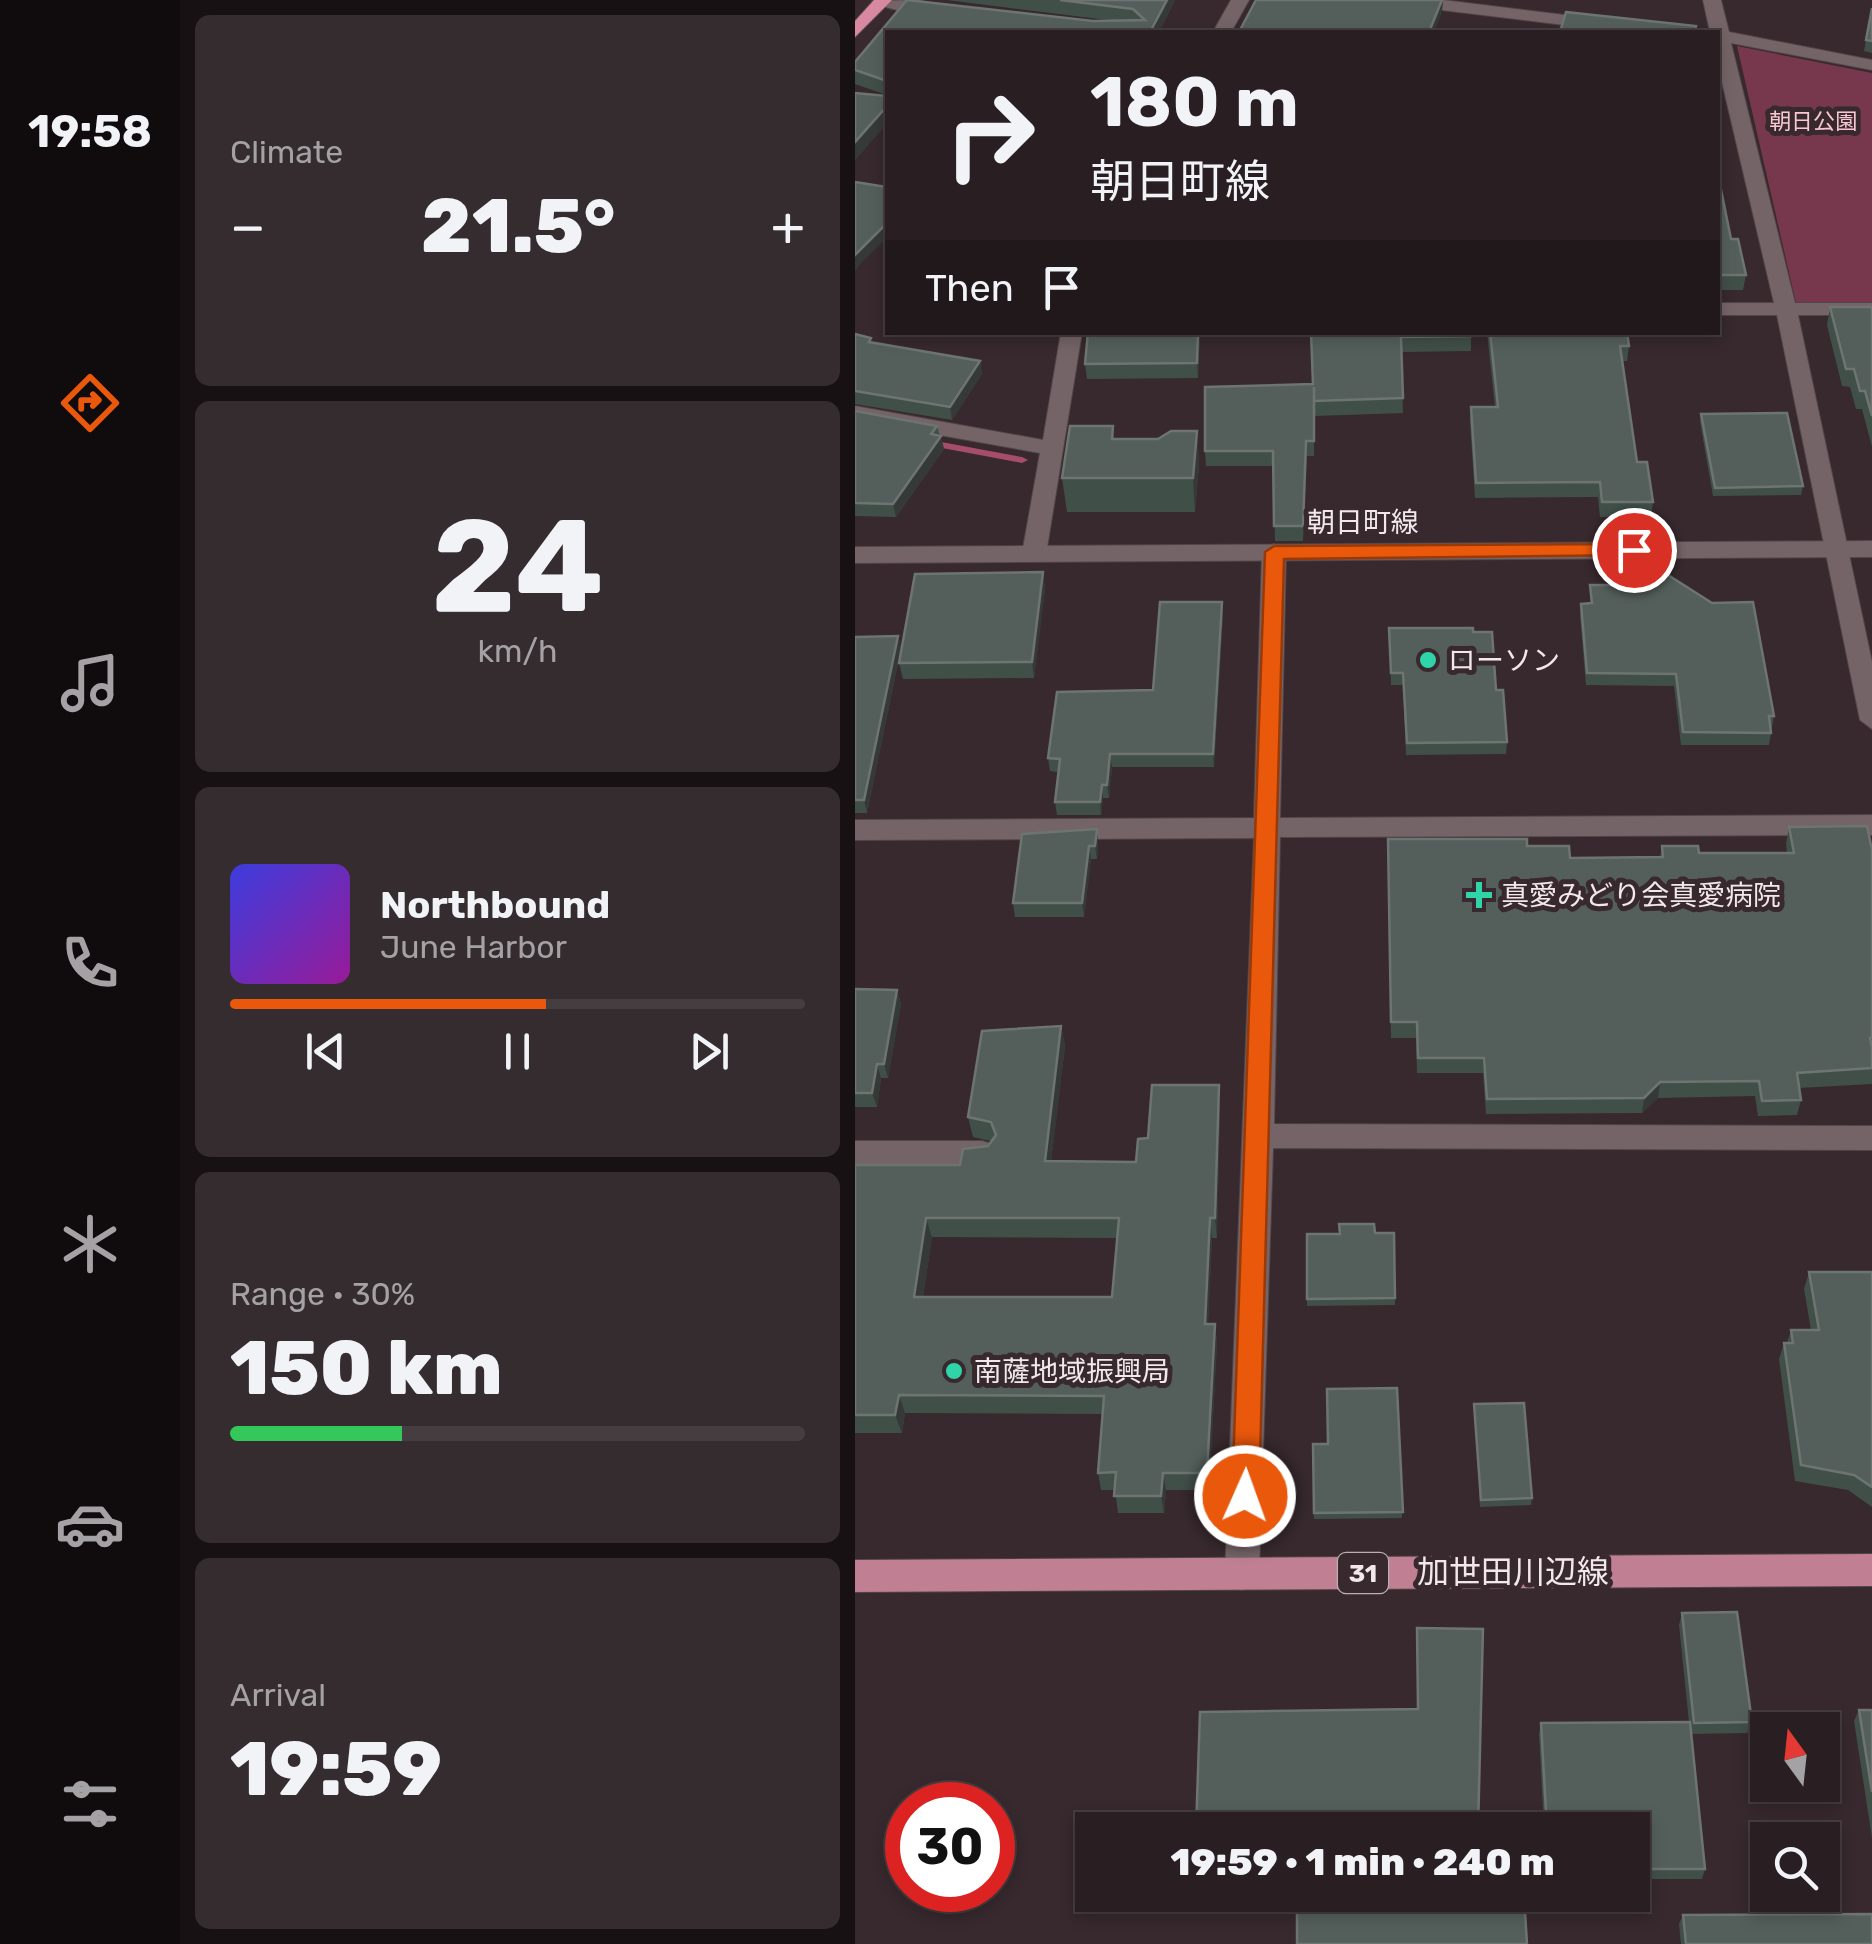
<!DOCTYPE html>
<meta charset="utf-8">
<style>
body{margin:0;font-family:Rubik,"Noto Sans JP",sans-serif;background:#352c2f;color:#f1f3f6;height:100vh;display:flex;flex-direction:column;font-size:38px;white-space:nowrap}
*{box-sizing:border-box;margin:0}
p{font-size:32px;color:#a5a2a5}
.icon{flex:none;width:55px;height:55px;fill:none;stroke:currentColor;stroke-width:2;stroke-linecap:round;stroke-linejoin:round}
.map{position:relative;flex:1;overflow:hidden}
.sheet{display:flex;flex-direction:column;gap:15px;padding:15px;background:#171113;width:675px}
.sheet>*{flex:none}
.top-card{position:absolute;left:30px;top:30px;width:835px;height:305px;border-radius:0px;box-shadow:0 5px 15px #0003,0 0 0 2px #453d40;background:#291f22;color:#f1f3f6;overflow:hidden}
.needle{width:65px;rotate:345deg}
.tools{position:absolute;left:895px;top:1712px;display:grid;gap:20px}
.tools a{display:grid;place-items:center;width:90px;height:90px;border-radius:0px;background:#291f22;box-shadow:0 5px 15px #0003,0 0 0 2px #453d40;font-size:50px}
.speed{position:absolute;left:30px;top:1782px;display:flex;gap:20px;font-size:50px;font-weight:700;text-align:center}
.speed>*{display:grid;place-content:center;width:130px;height:130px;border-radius:50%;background:#291f22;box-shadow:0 5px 15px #0003,0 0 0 2px #453d40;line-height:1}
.speed .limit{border:15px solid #d22;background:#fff;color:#111}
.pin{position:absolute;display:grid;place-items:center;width:85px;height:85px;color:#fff;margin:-42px;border:5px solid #fff;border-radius:50%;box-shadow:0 2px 10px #0007}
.me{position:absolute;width:110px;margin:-55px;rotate:2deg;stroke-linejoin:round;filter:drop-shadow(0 0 8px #0008)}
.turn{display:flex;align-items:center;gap:35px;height:210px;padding:0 40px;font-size:45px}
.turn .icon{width:130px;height:130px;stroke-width:2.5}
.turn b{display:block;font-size:70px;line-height:85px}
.then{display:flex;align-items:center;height:95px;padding:0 40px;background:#0003;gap:20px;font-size:38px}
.big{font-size:75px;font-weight:800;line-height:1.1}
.sheet .tile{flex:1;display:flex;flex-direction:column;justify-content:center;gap:15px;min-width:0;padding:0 35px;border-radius:15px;background:#352c2f}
.sheet .dial{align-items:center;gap:0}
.dial b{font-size:130px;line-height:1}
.song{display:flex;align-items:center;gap:30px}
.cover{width:120px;height:120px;border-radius:15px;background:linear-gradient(135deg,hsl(240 70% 55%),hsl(300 70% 35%))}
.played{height:10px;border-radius:5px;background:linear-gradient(90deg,#ea580c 55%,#453d40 55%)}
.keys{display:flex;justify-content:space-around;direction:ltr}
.heat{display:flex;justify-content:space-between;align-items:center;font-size:55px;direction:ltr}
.charge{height:15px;border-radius:8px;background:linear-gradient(90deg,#34c759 30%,#453d40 0)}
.trip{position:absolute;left:220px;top:1812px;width:575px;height:100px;border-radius:0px;background:#291f22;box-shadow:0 5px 15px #0003,0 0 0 2px #453d40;font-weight:800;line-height:100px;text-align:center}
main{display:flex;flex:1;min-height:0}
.tab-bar{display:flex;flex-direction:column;width:180px;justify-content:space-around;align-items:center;background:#100c0e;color:#a5a2a5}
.tab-bar .icon{width:70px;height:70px}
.tab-bar .on{color:#ea580c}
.tab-bar b{font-size:45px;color:#f1f3f6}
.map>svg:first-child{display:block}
.green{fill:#77374d}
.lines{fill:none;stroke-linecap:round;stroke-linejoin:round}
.stream{fill:#a64d6c;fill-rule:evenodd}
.minor-casing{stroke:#514548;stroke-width:2}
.tertiary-casing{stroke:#514548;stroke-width:2}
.primary-casing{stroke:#514548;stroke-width:2}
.trunk-casing{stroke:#514548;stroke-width:2}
.minor{fill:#746468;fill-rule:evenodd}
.tertiary{fill:#746468;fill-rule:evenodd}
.primary{fill:#c07f93;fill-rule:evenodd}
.trunk{fill:#d988a2;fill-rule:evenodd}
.wall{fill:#414f49;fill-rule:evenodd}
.shaded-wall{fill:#353937}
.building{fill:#545f5b;stroke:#6d7471;stroke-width:2.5;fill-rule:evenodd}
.route{fill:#ea580c;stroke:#983908;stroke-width:2.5}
.poi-dot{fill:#30d4a9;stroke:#37292d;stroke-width:4}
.labels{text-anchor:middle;stroke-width:10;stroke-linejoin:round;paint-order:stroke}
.far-park-label{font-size:22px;fill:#f9c6d4;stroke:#37292d}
.shield{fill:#37292d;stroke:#baafb2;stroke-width:2.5}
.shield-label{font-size:25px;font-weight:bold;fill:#f2e8eb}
.street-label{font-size:28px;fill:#f2e8eb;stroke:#37292d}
.poi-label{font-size:28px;fill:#f2e8eb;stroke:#37292d;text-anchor:start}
.near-street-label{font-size:32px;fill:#f2e8eb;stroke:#37292d}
</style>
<main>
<nav class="tab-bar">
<b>19:58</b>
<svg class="icon on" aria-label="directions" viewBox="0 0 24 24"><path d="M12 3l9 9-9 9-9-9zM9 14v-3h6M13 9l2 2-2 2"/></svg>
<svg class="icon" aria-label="music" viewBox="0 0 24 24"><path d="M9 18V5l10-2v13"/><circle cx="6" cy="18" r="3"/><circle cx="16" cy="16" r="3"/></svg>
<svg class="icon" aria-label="phone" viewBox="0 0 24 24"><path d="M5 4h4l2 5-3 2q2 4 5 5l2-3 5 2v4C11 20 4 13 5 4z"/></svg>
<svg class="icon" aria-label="climate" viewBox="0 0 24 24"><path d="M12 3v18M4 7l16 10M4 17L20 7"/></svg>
<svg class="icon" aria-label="car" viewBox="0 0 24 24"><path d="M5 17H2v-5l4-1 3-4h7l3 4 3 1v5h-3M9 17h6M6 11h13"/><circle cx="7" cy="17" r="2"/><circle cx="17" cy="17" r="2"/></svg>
<svg class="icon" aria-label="filters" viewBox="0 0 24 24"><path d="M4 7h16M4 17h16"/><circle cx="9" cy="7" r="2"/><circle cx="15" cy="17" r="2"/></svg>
</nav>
<section class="sheet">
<div class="tile"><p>Climate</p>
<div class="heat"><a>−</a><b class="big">21.5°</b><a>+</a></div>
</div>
<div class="tile dial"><b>24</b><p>km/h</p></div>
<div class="tile">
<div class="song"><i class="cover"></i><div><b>Northbound</b><p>June Harbor</p></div></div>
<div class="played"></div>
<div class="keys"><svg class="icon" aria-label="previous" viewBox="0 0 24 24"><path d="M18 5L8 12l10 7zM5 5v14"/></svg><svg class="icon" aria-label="pause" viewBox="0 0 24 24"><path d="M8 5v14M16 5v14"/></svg><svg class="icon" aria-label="next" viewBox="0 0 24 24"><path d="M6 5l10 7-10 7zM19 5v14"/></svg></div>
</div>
<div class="tile"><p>Range · 30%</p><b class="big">150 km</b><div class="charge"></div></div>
<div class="tile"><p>Arrival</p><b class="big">19:59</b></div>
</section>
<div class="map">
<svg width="1017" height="1944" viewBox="0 0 1017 1944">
<rect width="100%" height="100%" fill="#37292d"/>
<!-- green -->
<polygon class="green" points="882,46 1017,73 1017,302 941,303"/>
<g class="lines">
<!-- stream -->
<polygon class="stream" points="70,439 167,457 173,460 167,463 66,444 64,442"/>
<!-- minor casing -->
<g class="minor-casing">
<g id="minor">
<path d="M62,0L94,8C79,18 32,11 17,1Z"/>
<polygon points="376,0 394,0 376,32 358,32"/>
<polygon points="536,0 588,0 742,19 751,24 742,29 545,5"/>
<polygon points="848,0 866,0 874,32 1017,60 1017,70 876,43 940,303 1017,303 1017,315 943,315 1017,662 1017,729 1005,720 922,315 862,315 862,303 919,303 862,61 862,32 855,32"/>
<polygon points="206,332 227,332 191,554 179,562 167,554 185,453 0,420 0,406 188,440"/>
<polygon points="419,544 431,552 425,818 1017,815 1017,835 425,837 419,1124 1017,1126 1017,1150 418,1148 404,1574 399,1585 387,1590 375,1585 370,1574 399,838 0,840 0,820 399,818 407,552"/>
<polygon points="0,1141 127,1141 137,1144 142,1153 137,1162 127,1165 0,1165"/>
</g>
</g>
<!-- tertiary casing -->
<g class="tertiary-casing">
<polygon id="tertiary" points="1017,541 1017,557 0,563 0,547"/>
</g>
<!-- primary casing -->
<g class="primary-casing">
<polygon id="primary" points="1017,1554 1017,1586 0,1592 0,1560"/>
</g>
<!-- trunk casing -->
<g class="trunk-casing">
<polygon id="trunk" points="19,0 37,0 0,37 0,21"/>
</g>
<!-- minor -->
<use href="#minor" class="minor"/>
<!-- tertiary -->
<use href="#tertiary" class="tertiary"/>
<!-- primary -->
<use href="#primary" class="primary"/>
<!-- trunk -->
<use href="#trunk" class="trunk"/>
</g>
<!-- wall -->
<g class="wall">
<polygon points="52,0 238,21 260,21 92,0 320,0 304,32 32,32 32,123 0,160 0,93 32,96 32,95 0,84 0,62"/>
<polygon points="1017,7 1017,53 1009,51"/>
<polygon points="862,170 876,239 891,275 888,290 862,290"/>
<polygon points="975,307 1017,307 1017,447 1007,409 1001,409 995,387 987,386 972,325"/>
<polygon points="233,332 345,332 343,378 232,379 230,364"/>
<polygon points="455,332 616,332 616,351 546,352 548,413 460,416 459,402 459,456 452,456 448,541 420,541 418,466 351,466 350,451 458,384"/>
<polygon points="632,332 772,332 774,346 772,361 767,361 782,462 798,502 796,517 745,517 743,497 620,498 615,422 616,407 640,407"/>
<polygon points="0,334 17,342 125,361 127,374 97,420 0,404"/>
<polygon points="0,411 82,426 89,449 41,517 0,516"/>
<polygon points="846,414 948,486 946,495 858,496 845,422"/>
<polygon points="258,426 259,439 303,439 342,431 344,465 340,512 212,512 207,478"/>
<polygon points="791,561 919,716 914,745 826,745 819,686 731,685 725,616 726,604 735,604 735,585 791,585 789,574"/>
<polygon points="188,572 190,588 179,678 48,679 44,663"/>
<polygon points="367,602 368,615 359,767 257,767 254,798 248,798 246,815 202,815 200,802 203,772 195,771 193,758 298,690"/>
<polygon points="534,628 618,632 641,690 652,742 651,754 551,755 548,685 536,685"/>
<polygon points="43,636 46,649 12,813 0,813 0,637"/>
<polygon points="934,827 1017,850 1017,1084 944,1088 946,1100 942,1115 903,1116 900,1096 803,1098 787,1113 631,1114 628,1073 562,1073 561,1038 536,1038 533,839 672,846 715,858 805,857 807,846 844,853 932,853 931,843"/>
<polygon points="167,834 243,843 242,859 236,859 229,917 160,917 158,903"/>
<polygon points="0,989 42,990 46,1004 33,1078 26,1078 22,1107 0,1107"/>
<path d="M206,1026L210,1046L196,1161L281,1162L293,1138L364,1085L365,1105L362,1238H357L353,1324H360L362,1343L354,1490H311L309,1513H263L260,1490H246L243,1473L247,1414L50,1413L47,1433H0V1165H105L133,1146L136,1141L118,1137L113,1117ZM77,1237L262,1238L257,1297H68Z"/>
<polygon points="539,1233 540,1305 452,1306 452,1234"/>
<polygon points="954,1272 1017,1272 1017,1507 993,1490 940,1481 924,1359 929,1343 932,1343 936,1330 956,1330 949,1289"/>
<polygon points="542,1388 547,1518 459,1519 458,1444 473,1444"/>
<polygon points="619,1404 677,1498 676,1505 625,1507"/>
<polygon points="827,1613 897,1722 892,1733 836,1734 850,1869 847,1879 778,1879 778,1830 689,1830 684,1734 686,1723 834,1722 824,1625"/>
<polygon points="1004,1710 1017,1710 1017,1838 999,1721"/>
<polygon points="828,1915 1017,1944 826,1944 824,1924"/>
</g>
<!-- shaded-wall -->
<g class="shaded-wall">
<polygon points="312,0 320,0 304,32 295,32"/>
<polygon points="588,0 587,13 579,32 574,32"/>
<polygon points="32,106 32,123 0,160 0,142"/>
<polygon points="30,225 32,238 7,262 0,271 0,255"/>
<polygon points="343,332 345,332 343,378 342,363"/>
<polygon points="125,361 127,374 97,420 95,407"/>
<polygon points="342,431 344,465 340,512 338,478"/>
<polygon points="86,436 89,449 41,517 38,504"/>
<polygon points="188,572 190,588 179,678 177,662"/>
<polygon points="367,602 368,615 359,767 358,754"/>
<polygon points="43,636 46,649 12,813 9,800"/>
<polygon points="255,754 257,767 254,798 252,785"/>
<polygon points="247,785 248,798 246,815 245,802"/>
<polygon points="242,829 243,843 242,859 240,846"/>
<polygon points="234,846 236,859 229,917 227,903"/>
<polygon points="42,990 46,1004 33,1078 29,1064"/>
<polygon points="206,1026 210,1046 194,1181 190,1161"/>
<polygon points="22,1064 26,1078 22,1107 17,1093"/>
<polygon points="805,1082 803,1098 787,1113 789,1098"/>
<polygon points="364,1085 365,1105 362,1238 360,1218"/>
<polygon points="71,1218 77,1237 65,1316 59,1297"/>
<polygon points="355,1218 357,1238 352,1343 350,1324"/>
<polygon points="360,1324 362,1343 354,1490 352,1473"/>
<polygon points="44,1395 50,1413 47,1433 40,1415"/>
<polygon points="308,1473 311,1490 309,1513 306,1496"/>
</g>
<!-- building -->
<g class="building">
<polygon points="52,0 238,21 290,20 278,9 205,0 312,0 295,32 32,32 32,106 0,142 0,93 32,96 32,81 0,70 0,62"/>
<polygon points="401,0 587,0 574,32 384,32"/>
<polygon points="1017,8 1017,41 1011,40"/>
<polygon points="711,12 841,26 839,32 705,32"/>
<polygon points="862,170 876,239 883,239 891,275 862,275"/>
<polygon points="0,182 32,187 32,226 30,225 0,255"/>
<polygon points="975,307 1017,307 1017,416 1010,391 1005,391 999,369 991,369"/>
<polygon points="233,332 343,332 342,363 230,364"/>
<polygon points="456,332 616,332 616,336 546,337 548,398 459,401 459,387 459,441 451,441 448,526 419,526 418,451 350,451 350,387 458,384"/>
<polygon points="635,332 772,332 774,346 765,346 782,462 792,462 798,502 747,502 745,482 621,483 616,407 643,407"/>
<polygon points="0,334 16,338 14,342 125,361 95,407 0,391"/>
<polygon points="0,411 82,426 76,434 86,436 38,504 0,503"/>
<polygon points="932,413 948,486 860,488 846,414"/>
<polygon points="215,426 258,426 257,439 303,439 316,431 342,431 338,478 207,478"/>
<polygon points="791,561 857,603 898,602 919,716 914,716 916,733 828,732 821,674 732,673 726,604 737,603 735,585 794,585"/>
<polygon points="188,572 177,662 44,663 60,574"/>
<polygon points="305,602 367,602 358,754 255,754 252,785 247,785 245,802 200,802 205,759 193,758 202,692 298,690"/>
<polygon points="534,628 618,628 618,632 637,632 641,690 648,690 652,742 552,743 548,673 536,673"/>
<polygon points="43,636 9,800 0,800 0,637"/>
<polygon points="1012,826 1017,850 1017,1038 1015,1038 1017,1047 1017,1068 942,1073 946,1100 907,1101 904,1081 805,1082 789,1098 632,1099 629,1058 563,1058 562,1022 536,1022 533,839 672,839 672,846 714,846 715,858 808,857 807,846 843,846 844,853 939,853 934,827"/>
<polygon points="242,829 240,846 234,846 227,903 158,903 167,834"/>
<polygon points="0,989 42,990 29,1064 22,1064 17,1093 0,1093"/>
<path d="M206,1026L190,1161L281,1162L283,1139L293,1138L297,1085H364L360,1218H355L350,1324H360L352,1473H308L306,1496H259L261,1472L243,1473L249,1396L44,1395L40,1415H0V1165H105L108,1149L133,1146L141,1135L136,1122L113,1117L127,1031ZM71,1218H264L257,1297H59Z"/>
<polygon points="484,1224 519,1224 520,1233 539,1233 540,1298 452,1299 452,1234 485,1234"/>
<polygon points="954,1272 1017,1272 1017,1487 999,1475 946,1465 929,1343 938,1343 936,1330 964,1330"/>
<polygon points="542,1388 548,1512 459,1513 458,1444 473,1444 472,1389"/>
<polygon points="669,1403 677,1498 626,1500 619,1404"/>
<polygon points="882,1612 897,1722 839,1723 827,1613"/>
<polygon points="562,1628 628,1629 623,1830 341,1830 345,1712 563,1709"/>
<polygon points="1004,1710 1017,1710 1017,1792"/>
<polygon points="835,1722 850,1869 778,1869 778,1830 692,1830 686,1723"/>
<polygon points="442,1895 669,1895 672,1944 442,1944"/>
<polygon points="1017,1914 1017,1944 831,1944 828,1915"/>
</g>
<!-- route -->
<polygon class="route" points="779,544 788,550 786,555 429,559 404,1496 400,1505 390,1509 381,1505 377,1496 410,552 419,546"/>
<!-- markers -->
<g class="poi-dot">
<circle cx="573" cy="660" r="10"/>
<path d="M619 880h10v10h10v10h-10v10h-10v-10h-10v-10h10z"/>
<circle cx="99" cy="1371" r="10"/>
</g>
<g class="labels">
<!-- far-park labels -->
<g class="far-park-label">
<text x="958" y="129">朝日公園</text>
</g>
<!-- shield labels -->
<rect class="shield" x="483" y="1553" width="50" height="40" rx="8"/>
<g class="shield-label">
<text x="508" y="1582">31</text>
</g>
<!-- street labels -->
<g class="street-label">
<text x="508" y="532">朝日町線</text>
</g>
<!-- poi labels -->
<g class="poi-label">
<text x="593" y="670">ローソン</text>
<text x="646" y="905">真愛みどり会真愛病院</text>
<text x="119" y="1381">南薩地域振興局</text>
</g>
<!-- near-street labels -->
<g class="near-street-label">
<text x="658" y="1583">加世田川辺線</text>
</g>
</g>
</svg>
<div class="tools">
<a><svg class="needle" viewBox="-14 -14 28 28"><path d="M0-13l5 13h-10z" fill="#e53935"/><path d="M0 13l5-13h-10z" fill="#a5a2a5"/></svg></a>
<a><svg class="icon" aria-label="search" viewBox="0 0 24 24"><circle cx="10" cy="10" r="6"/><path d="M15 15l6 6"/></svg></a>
</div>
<div class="speed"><div class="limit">30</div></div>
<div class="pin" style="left:779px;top:550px;background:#d93025"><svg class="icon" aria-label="arrive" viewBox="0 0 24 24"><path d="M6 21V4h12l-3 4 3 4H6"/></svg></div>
<svg class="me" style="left:390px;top:1496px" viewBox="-20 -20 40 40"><circle r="17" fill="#ea580c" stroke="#fff" stroke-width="3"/><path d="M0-11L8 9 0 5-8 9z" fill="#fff"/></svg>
<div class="trip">19:59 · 1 min · 240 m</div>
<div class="top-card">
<div class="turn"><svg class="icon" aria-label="right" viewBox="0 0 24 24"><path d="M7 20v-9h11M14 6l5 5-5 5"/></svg><div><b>180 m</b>朝日町線</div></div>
<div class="then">Then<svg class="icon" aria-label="arrive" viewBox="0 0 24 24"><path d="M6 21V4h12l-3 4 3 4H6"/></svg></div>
</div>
</div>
</main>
